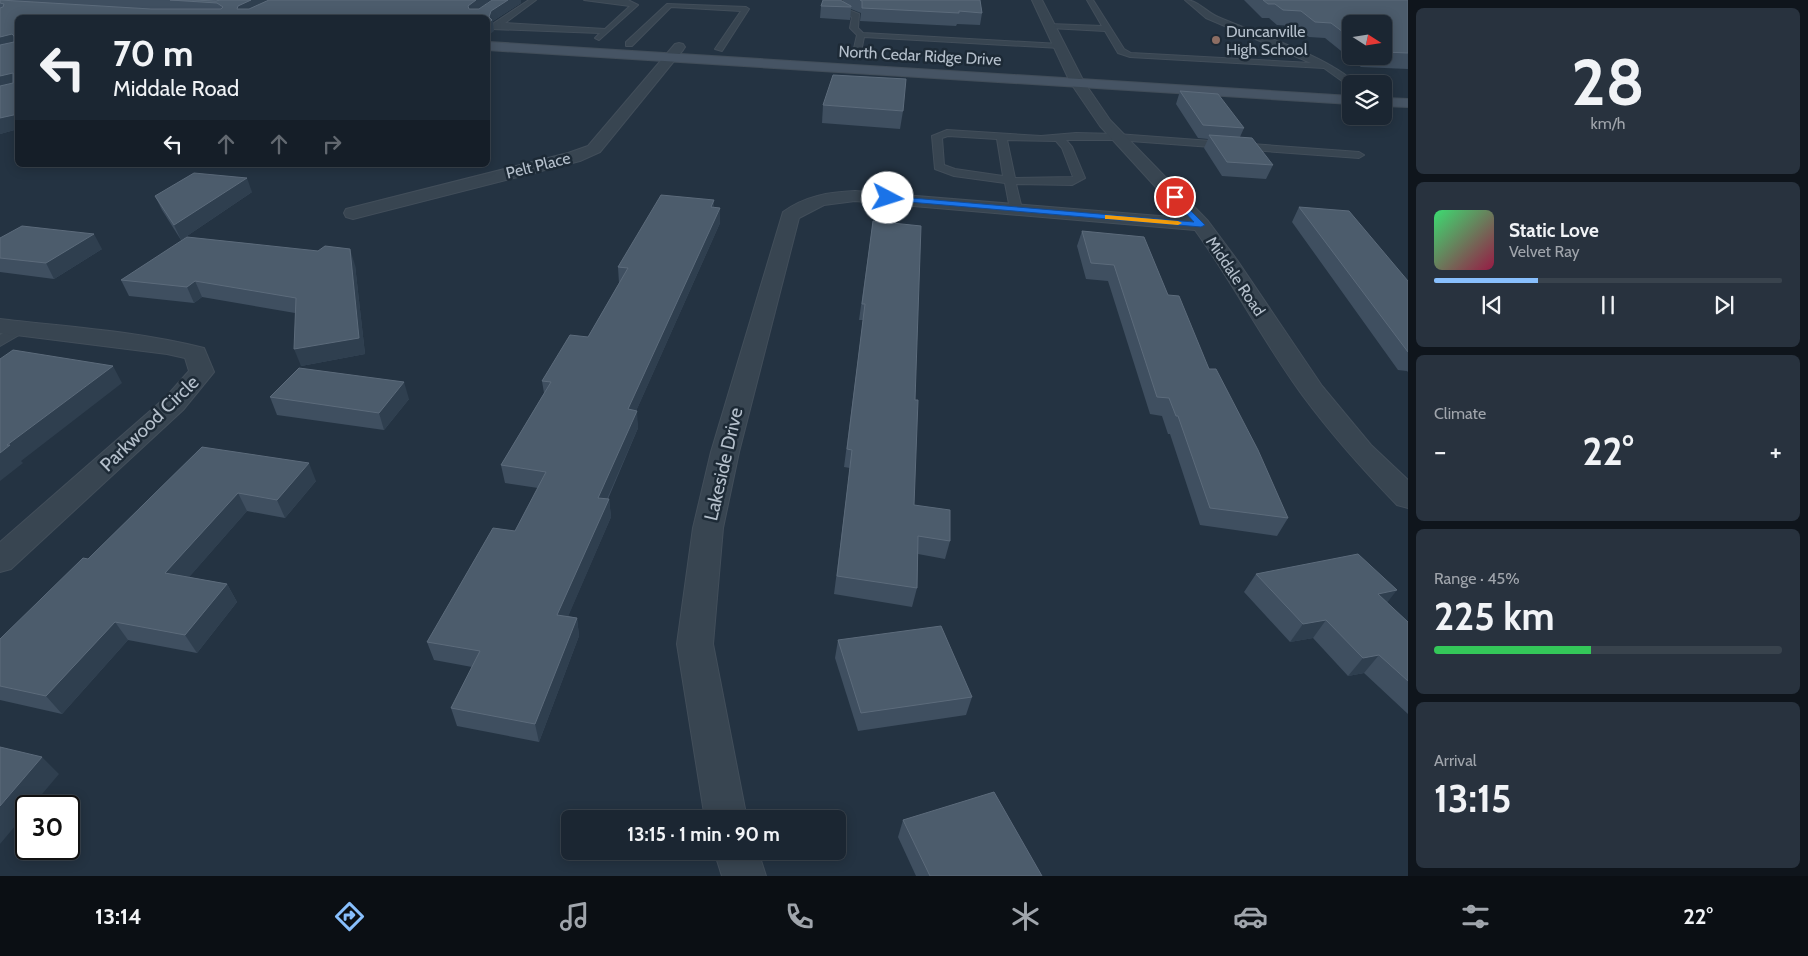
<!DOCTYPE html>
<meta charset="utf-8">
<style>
body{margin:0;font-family:Cabin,sans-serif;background:#28323e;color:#f1f3f6;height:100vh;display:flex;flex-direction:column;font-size:19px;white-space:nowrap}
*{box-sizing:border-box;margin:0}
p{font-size:16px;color:#a0a5ac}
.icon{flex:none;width:28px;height:28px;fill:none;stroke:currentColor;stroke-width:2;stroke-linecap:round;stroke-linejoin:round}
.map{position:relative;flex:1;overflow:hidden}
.drawer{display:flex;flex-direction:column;gap:8px;padding:8px;background:#0f151c;width:400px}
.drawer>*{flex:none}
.banner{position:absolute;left:15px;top:15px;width:475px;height:152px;border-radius:8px;box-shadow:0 2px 12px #0003,0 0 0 1px #39434d;background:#1b2632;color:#f1f3f6;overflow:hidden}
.needle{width:32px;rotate:102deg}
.buttons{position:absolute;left:1342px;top:15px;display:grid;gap:10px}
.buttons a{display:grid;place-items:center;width:50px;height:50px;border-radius:8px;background:#1b2632;box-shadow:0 2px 12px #0003,0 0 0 1px #39434d;font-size:25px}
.speed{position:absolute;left:15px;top:795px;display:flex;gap:10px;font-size:25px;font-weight:700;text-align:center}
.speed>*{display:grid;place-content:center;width:65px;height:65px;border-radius:50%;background:#1b2632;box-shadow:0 2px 12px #0003,0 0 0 1px #39434d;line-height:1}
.speed .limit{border:2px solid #111;border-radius:8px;background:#fff;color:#111}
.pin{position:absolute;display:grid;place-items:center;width:42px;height:42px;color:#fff;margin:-21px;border:2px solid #fff;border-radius:50%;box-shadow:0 1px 5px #0007}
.me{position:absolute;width:55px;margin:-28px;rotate:95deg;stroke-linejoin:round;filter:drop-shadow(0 0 4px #0008)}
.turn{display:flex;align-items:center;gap:18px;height:105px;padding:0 15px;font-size:22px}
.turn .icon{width:65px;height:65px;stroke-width:2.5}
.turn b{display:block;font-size:35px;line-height:42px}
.lanes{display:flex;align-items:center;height:48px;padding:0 15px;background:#0003;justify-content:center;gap:25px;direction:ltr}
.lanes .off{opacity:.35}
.big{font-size:38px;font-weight:800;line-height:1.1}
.drawer .tile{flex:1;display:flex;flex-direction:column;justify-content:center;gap:8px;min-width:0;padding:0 18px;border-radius:8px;background:#28323e}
.drawer .dial{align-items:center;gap:0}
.dial b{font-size:65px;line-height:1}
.song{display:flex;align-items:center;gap:15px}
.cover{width:60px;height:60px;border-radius:8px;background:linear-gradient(135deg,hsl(140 70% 55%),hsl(340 70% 35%))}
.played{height:5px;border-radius:2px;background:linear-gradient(90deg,#88bffd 30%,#39434d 30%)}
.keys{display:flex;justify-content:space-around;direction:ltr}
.heat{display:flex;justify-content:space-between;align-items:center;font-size:28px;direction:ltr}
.charge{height:8px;border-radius:4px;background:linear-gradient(90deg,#34c759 45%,#39434d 0)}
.trip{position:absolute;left:561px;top:810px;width:285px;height:50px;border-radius:8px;background:#1b2632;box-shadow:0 2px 12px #0003,0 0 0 1px #39434d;font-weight:800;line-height:50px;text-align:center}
.menu{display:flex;height:80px;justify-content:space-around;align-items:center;background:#0b0f14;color:#a0a5ac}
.menu .icon{width:35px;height:35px}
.menu .on{color:#88bffd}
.menu b{font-size:22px;color:#f1f3f6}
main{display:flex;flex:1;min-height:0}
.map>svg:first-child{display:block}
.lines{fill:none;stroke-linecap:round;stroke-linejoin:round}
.lane-casing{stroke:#424e5a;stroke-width:2}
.street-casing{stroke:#424e5a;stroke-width:2}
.secondary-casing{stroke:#424e5a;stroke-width:2}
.lane{fill:#384551;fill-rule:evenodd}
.street{fill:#384551;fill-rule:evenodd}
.secondary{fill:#465464;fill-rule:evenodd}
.wall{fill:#3f4f60;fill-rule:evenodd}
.shaded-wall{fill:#2f3f4f}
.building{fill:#4c5c6c;stroke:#5c6b7b}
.route{fill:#1a73e8;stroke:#114b97}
.slow{fill:#f59e0b}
.education-dot{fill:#8d6e63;stroke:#1d2a36;stroke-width:2}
.labels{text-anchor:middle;stroke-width:5;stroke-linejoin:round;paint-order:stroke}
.far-poi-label{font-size:16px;fill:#b5c0cc;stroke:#1d2a36;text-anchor:start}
.far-street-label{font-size:16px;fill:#b5c0cc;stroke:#1d2a36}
.street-label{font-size:19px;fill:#b5c0cc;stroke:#1d2a36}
</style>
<main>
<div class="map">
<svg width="1408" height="876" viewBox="0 0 1408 876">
<rect width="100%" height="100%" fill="#243342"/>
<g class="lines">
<!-- lane casing -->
<g class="lane-casing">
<g id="lane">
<polygon points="529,0 536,0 505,23 605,29 630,6 584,0 628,0 638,5 599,40 595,38 600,33 492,29 494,23"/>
<polygon points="837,0 843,0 841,7 859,14 858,28 863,33 1060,44 1064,46 1060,48 864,37 860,57 856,59 852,57 857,35 850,28 852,17 835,9"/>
<path d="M1087,0H1093L1124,49L1131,53L1311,63L1206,18L1185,0C1198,0 1206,12 1218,17C1255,33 1330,57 1356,84L1349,86L1324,68L1130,57L1118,53L1105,31L1050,28L1046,26L1050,24L1102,26Z"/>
<polygon points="667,4 746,7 749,9 722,51 715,49 741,11 671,7 632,46 626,46 626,42"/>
<path d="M947,130L1041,136L1076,133L1117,134L1359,152L1364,155L1359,158L1117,140H1066L1072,147L1085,178L1072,185L1016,184L1022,209L1016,213L1010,209L1005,183L954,176L935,169L932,136ZM948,136L997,139L1003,176L955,169L944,165L942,138ZM1007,140L1056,141L1062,148L1073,177L1015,178Z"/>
<polygon points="21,324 26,325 28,328 26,331 0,346 0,335"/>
</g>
</g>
<!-- street casing -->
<g class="street-casing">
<g id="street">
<path d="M1032,0H1042L1084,82L1110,120L1208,221L1237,260L1322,386L1371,445L1408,480V508L1397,505C1364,471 1332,435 1303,396C1264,343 1234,284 1195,230L855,201L824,205L799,218L739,452L723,528L713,644L747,819H705L677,644L693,528L711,452L783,212C805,196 829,192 855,191L1184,218L1100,126L1070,82Z"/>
<polygon points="679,43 683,44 685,47 683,50 600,152 580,161 353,219 346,217 344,213 346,209 568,153 588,146 675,44"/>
<path d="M0,319C68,327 137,331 204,348L214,372L183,410L11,569L0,572V542L165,398L189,371L185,358L167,354L0,333Z"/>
<polygon points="714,851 758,851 766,876 722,876"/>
</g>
</g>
<!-- secondary casing -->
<g class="secondary-casing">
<g id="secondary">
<polygon points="488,42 1351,96 1351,104 488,50"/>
<polygon points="1384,98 1408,99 1408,107 1384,106"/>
</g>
</g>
<!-- lane -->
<use href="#lane" class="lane"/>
<!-- street -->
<use href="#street" class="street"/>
<!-- secondary -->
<use href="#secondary" class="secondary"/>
</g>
<!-- wall -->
<g class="wall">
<polygon points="0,0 490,0 479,9 521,3 493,21 494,31 18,18 18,129 0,134"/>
<polygon points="843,0 980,0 982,13 980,25 957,24 956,26 860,21 861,13 851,9 850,20 820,18 821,6 843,2"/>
<path d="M1244,0H1408V69L1361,67L1325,38L1309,37L1295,26L1277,25L1269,18H1262ZM1351,24H1384V56H1351Z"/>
<polygon points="1180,91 1244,128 1240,137 1273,165 1266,179 1222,176 1204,148 1208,139 1198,138 1176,104"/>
<polygon points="823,105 903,111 900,129 822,123"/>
<polygon points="252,192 181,240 162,210 155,196"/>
<polygon points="714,200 714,207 720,223 636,411 638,428 608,499 609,499 611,517 568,616 577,618 579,636 539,742 457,726 451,708 472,667 434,660 427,642 515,531 538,488 505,483 501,465 544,393 542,381 588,337 619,283 618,267"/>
<polygon points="1299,207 1408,281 1408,372 1407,371 1398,370 1292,222"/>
<polygon points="873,221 915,400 914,505 950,541 945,559 918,554 917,588 912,607 834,594 850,468 844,467 863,320 859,320"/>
<polygon points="1082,231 1168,295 1209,369 1288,518 1277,536 1200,525 1170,434 1168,434 1162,416 1150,414 1108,281 1086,279 1077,246"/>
<polygon points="0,238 102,249 54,279 0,272"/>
<polygon points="355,265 365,354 301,366 295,313 202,297 194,303 129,296 121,280"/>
<polygon points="270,397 409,399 384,430 277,415"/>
<polygon points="202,447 316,481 285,518 247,511 189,577 227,584 237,602 197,653 128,640 62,714 0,700 0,639 88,559"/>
<polygon points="1256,574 1387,603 1408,622 1408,714 1364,673 1348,676 1313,638 1290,642 1244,592"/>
<polygon points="838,640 972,697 966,715 858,731 835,658"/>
<polygon points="903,820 1042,876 916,876 898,837"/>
</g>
<!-- shaded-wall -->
<g class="shaded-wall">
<polygon points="251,0 277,0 241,16 237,9 238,6"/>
<polygon points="476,0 490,0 470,16 468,6"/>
<polygon points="508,0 521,0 521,3 493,21 494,31 488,36 488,23 489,17 491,11"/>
<polygon points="12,34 18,45 0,50 0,37"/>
<polygon points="13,73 18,82 0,90 0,76"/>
<polygon points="18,114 18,129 0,134 0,118"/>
<polygon points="247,178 252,192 181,240 174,225"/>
<polygon points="714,200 714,214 711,207"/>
<polygon points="720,208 720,223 629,427 628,409"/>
<polygon points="94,234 102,249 54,279 46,263"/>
<polygon points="350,249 355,265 365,354 301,366 294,349"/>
<polygon points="195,281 202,297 194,303 187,287"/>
<polygon points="113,366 122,383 21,461 23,463 0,481 0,453 7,445"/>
<polygon points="404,382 409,399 384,430 379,413"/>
<polygon points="637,411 638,428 600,515 598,498"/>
<polygon points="309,463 316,481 285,518 277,500"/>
<polygon points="238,493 247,511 177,591 165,573"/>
<polygon points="609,499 611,517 561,633 557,615"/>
<polygon points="227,584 237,602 197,653 185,635"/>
<polygon points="1397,590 1383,608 1378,594"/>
<polygon points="577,618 579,636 539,742 535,724"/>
<polygon points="1326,620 1313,638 1290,642 1303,624"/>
<polygon points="115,622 128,640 62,714 46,696"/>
<polygon points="1379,655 1364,673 1348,676 1363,658"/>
<polygon points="42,757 59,774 32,806 26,806 26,813 0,844 0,806"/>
</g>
<!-- building -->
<g class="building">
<polygon points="0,0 151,9 221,9 223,7 217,3 170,0 192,0 216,1 220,0 251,0 238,6 237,9 249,9 269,0 476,0 468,6 469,9 479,9 492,0 508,0 491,11 489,17 492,20 488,23 488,18 18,18 18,114 0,118 0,86 13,83 13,73 0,76 0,45 14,42 14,36 12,34 0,37 0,8 3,7 4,4 0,3"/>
<polygon points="823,0 840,0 851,6 851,7 821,6"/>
<polygon points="860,0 980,0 982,13 959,11 959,13 862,8 862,1"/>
<polygon points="1263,0 1408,0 1408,53 1384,52 1384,24 1351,24 1351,38 1331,23 1315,22 1301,11 1283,10 1275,4 1268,4"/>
<polygon points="833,75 906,79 903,111 823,105"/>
<polygon points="1180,91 1218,94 1244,128 1203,125"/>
<polygon points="1209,135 1252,138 1273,165 1227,162"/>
<polygon points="194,173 247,178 174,225 155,196"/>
<polygon points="661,195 714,200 711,207 720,208 628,409 637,411 598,498 609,499 557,615 577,618 535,724 451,708 480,651 427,642 493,528 515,531 546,472 501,465 551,382 542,381 570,335 588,337 628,268 618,267"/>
<polygon points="1299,207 1349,211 1408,281 1408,352"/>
<polygon points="873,221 921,226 915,400 918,400 914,505 950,510 950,541 918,536 917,588 837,576 852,450 847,449 865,304 862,304"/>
<polygon points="22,226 94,234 46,263 0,258 0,238"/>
<polygon points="1082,231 1144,237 1168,295 1179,296 1209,369 1216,369 1258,450 1288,518 1210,508 1178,416 1176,416 1169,398 1157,397 1114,265 1091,263"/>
<polygon points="187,237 318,251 325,246 350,249 359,338 294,349 296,298 195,281 187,287 121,280"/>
<polygon points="13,350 113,366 7,445 10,445 0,453 0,359"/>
<polygon points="299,368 404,382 379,413 270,397"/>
<polygon points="202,447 309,463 277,500 238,493 165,573 227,584 185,635 115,622 46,696 0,686 0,639 83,558 88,559"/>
<polygon points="1358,554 1397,590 1378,594 1408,622 1408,681 1379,655 1363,658 1326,620 1303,624 1256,574"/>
<polygon points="941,626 972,697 861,713 838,640"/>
<polygon points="0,747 42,757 0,806"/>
<polygon points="994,792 1042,876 930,876 903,820"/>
</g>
<!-- route -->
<polygon class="route" points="888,196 1194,222 1171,197 1175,195 1205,225 1201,227 885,200 885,197"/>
<!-- slow -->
<polygon class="slow" points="1105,215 1178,221 1182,223 1178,225 1108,219 1105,219"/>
<!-- markers -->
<circle class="education-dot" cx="1216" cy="40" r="5"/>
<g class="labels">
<!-- far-poi labels -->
<g class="far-poi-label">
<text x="1226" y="37">Duncanville<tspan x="1226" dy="18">High School</tspan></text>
</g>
<!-- far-street labels -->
<g class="far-street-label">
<text transform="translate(920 55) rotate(3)" y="6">North Cedar Ridge Drive</text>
<text transform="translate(538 165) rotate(-14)" y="6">Pelt Place</text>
<text transform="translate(1236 276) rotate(56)" y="6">Middale Road</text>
</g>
<!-- street labels -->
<g class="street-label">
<text transform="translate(149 423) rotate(-44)" y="7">Parkwood Circle</text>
<text transform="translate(723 464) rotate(-77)" y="7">Lakeside Drive</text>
</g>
</g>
</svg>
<div class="buttons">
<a><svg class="needle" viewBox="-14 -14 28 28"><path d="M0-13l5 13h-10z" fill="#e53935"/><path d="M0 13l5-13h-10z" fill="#a0a5ac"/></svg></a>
<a><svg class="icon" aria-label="layers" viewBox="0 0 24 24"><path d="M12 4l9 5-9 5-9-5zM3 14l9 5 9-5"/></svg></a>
</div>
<div class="speed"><div class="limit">30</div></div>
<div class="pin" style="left:1175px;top:197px;background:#d93025"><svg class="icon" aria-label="arrive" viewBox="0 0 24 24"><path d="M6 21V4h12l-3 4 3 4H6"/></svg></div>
<svg class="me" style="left:888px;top:198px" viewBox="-20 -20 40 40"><circle r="19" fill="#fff"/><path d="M0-13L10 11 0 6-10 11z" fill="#1a73e8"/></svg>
<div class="trip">13:15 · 1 min · 90 m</div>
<div class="banner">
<div class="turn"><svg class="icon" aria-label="left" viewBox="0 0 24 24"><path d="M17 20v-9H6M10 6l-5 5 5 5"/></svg><div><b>70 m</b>Middale Road</div></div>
<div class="lanes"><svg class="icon" aria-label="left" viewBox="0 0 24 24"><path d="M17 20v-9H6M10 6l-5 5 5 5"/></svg><svg class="icon off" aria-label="ahead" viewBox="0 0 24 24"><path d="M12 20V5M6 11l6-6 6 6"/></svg><svg class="icon off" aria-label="ahead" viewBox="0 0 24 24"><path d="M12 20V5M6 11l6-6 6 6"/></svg><svg class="icon off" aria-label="right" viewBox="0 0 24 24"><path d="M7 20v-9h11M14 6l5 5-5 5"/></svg></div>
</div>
</div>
<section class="drawer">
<div class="tile dial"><b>28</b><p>km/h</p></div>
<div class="tile">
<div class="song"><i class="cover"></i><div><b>Static Love</b><p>Velvet Ray</p></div></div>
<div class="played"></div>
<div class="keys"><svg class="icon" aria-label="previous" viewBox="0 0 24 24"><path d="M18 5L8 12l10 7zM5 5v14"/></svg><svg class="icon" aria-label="pause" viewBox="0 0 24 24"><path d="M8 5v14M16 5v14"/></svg><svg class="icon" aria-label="next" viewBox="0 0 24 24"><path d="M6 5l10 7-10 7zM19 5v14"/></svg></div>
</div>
<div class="tile"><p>Climate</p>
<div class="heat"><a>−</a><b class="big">22°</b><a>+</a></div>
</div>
<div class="tile"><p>Range · 45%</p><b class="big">225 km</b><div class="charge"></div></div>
<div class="tile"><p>Arrival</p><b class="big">13:15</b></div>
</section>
</main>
<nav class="menu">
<b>13:14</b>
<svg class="icon on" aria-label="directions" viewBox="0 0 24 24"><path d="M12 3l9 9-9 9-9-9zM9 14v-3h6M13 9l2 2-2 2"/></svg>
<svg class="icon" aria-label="music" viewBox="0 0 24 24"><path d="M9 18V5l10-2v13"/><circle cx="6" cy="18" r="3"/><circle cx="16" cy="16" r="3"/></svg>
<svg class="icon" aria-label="phone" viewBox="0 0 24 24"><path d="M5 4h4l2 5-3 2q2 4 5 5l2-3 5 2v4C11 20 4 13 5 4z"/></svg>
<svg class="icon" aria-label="climate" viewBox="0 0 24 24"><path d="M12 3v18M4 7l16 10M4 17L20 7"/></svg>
<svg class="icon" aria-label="car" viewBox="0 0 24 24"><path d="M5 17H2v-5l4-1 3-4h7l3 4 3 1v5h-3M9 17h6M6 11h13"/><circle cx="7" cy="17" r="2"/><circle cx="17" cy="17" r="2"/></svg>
<svg class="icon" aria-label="filters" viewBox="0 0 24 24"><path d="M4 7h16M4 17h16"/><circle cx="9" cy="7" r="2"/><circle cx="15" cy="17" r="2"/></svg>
<b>22°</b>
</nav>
